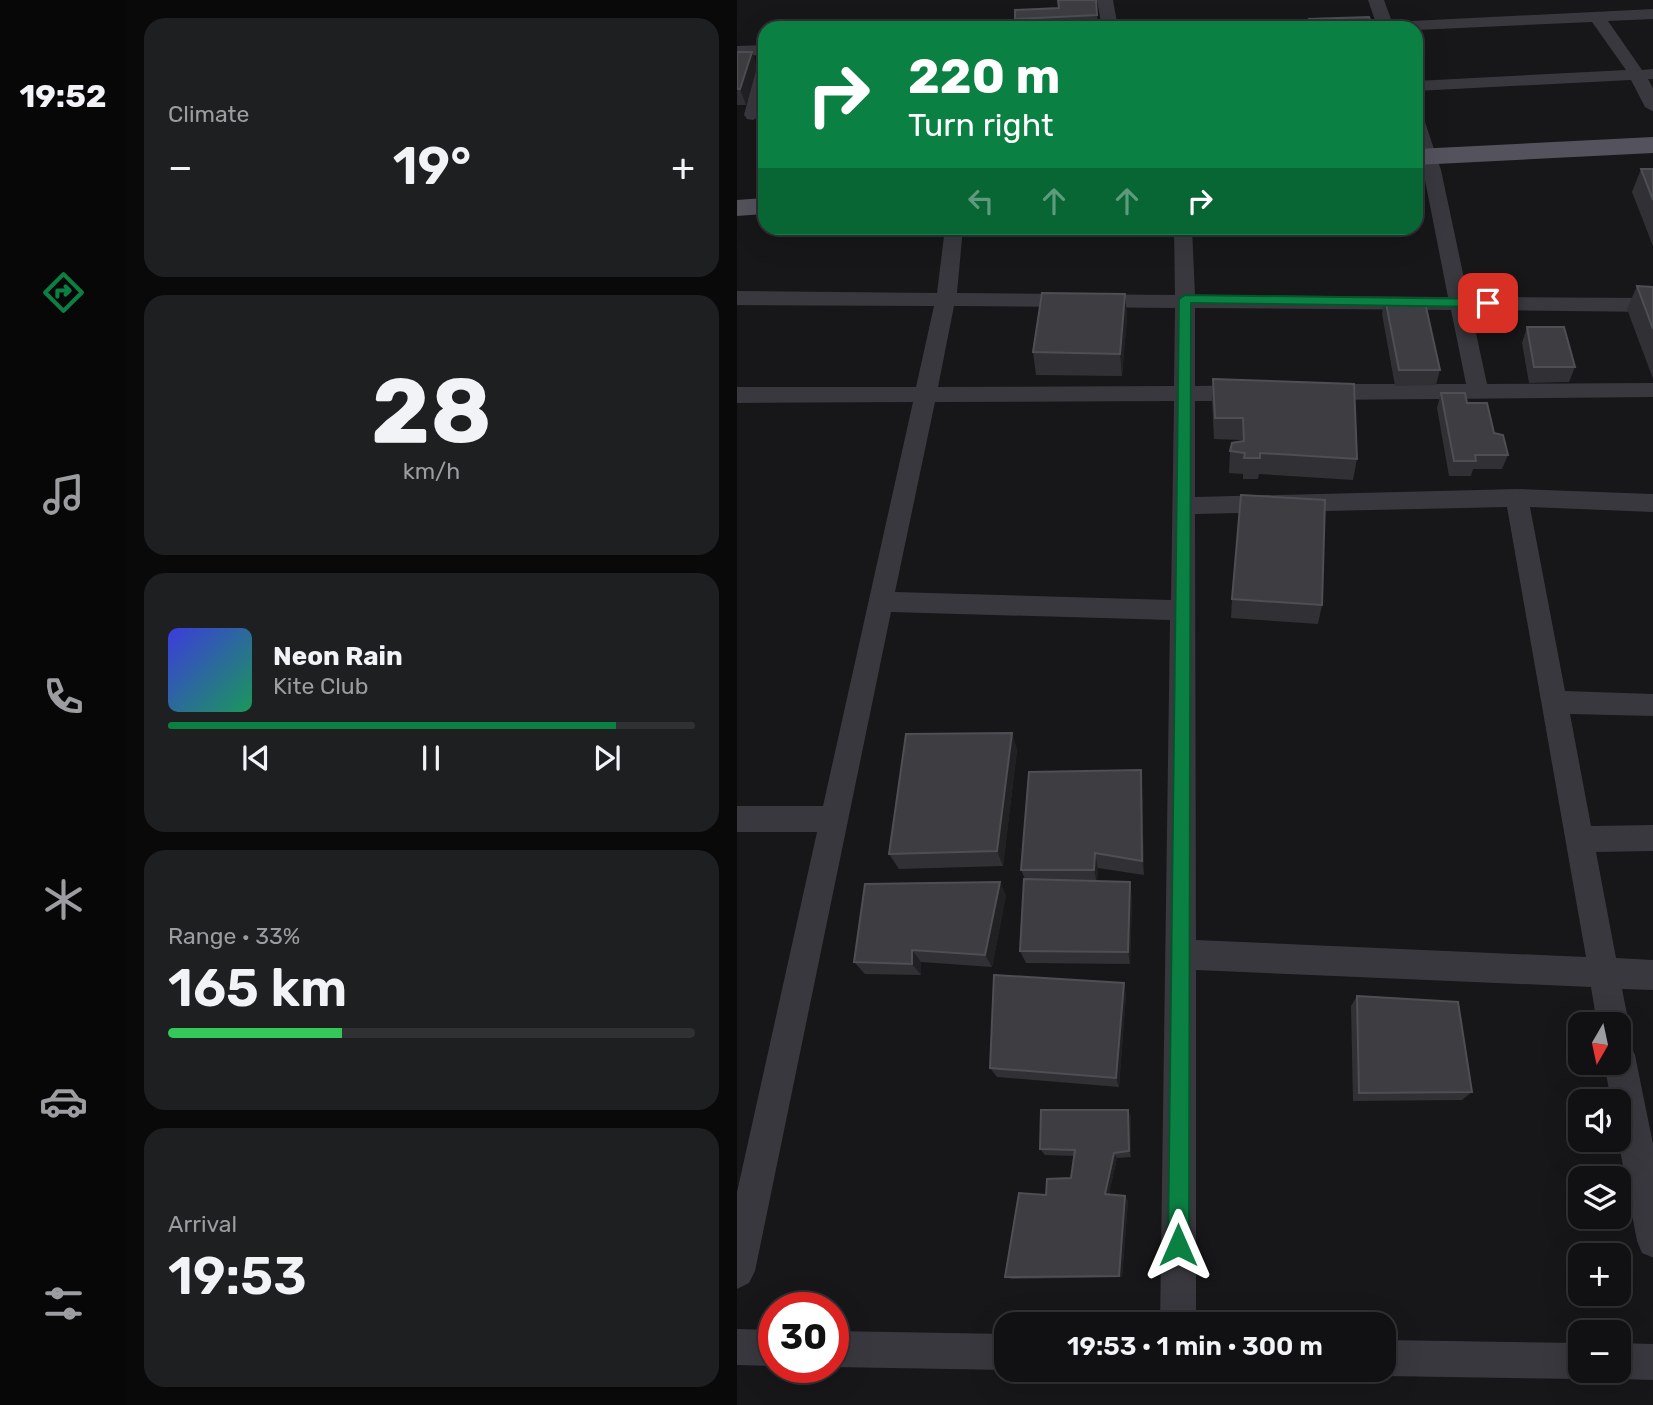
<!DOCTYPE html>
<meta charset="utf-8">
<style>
body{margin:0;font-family:Rubik,sans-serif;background:#1e1f21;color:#f1f3f6;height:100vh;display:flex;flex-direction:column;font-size:26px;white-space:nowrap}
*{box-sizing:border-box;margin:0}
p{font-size:23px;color:#9c9da0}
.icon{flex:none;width:38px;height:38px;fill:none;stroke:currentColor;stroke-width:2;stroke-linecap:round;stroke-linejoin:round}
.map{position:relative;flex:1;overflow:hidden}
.side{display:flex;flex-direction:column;gap:18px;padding:18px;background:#09090a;width:611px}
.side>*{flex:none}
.top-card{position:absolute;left:21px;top:21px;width:665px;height:214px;border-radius:21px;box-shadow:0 7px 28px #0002,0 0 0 2px #303133;background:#0b8043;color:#fff;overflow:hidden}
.needle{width:46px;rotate:189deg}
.buttons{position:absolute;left:831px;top:1012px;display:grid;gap:14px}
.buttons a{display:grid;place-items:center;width:63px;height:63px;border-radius:14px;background:#111113;box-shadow:0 7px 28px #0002,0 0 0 2px #303133;font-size:35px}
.speed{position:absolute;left:21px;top:1292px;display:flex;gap:14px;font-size:35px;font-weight:700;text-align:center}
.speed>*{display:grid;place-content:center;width:91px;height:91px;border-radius:50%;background:#111113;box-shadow:0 7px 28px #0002,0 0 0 2px #303133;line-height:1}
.speed .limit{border:10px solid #d22;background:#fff;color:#111}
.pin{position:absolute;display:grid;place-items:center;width:60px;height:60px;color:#fff;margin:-30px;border-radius:14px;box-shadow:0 4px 10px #0006}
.me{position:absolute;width:77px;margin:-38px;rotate:0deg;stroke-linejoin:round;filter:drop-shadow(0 0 5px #0008)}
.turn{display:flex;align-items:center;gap:24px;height:147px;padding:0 35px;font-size:32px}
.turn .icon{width:91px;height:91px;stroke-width:2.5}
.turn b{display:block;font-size:49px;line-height:60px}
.lanes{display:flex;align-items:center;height:66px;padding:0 35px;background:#0003;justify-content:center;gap:35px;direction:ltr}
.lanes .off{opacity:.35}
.big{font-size:52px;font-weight:600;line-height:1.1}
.side .tile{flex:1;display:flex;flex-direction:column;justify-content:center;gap:10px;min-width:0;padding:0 24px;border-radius:21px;background:#1e1f21}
.side .dial{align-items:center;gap:0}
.dial b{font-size:91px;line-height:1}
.song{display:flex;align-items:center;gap:21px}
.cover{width:84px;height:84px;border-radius:10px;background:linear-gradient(135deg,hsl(240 70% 55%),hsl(150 70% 35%))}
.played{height:7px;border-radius:4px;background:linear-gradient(90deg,#0b8043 85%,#303133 85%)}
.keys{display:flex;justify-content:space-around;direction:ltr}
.heat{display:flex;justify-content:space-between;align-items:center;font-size:38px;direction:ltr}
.charge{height:10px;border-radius:5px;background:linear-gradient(90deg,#34c759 33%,#303133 0)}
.trip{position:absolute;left:257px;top:1312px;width:402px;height:70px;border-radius:21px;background:#111113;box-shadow:0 7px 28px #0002,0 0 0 2px #303133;font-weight:600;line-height:70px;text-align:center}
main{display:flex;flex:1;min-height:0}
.menu{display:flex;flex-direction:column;width:126px;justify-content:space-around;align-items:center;background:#070708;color:#9c9da0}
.menu .icon{width:49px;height:49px}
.menu .selected{color:#0b8043}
.menu b{font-size:32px;color:#f1f3f6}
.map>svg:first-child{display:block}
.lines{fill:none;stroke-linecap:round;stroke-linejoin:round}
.minor{fill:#38383e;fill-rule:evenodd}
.primary{fill:#54535d;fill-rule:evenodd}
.wall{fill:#313034}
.shaded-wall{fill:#212123}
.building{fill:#3e3d42;stroke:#4e4e55;stroke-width:2}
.route{fill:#0b8043;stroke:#07532c;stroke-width:2}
</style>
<main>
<nav class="menu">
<b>19:52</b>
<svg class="icon selected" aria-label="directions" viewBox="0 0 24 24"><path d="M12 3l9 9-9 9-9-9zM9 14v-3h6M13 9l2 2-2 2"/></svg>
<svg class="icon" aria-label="music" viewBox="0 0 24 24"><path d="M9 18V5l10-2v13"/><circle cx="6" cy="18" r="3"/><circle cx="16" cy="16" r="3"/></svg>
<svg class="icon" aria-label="phone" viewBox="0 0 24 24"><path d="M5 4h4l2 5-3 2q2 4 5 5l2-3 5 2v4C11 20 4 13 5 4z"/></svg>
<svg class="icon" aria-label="climate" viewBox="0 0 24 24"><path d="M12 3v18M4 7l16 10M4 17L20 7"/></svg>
<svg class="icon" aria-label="car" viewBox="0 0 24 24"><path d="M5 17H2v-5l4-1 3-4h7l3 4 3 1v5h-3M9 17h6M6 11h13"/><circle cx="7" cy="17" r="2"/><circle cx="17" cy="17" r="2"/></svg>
<svg class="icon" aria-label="filters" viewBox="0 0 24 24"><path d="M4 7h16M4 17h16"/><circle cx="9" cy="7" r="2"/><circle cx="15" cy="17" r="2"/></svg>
</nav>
<section class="side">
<div class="tile"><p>Climate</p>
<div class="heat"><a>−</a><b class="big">19°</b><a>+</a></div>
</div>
<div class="tile dial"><b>28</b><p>km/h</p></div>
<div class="tile">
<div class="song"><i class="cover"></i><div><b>Neon Rain</b><p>Kite Club</p></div></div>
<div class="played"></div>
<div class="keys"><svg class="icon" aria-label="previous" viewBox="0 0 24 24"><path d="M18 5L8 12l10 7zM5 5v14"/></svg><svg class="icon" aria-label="pause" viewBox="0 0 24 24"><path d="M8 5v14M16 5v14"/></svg><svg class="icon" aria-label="next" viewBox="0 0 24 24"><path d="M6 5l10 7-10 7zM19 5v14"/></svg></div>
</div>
<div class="tile"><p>Range · 33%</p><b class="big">165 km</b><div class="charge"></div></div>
<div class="tile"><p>Arrival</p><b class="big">19:53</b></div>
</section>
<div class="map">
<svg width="917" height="1405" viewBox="0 0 917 1405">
<rect width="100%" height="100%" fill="#171719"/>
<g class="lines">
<!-- minor -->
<g class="minor">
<polygon points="360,0 376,0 381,28 365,28"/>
<polygon points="631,0 647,0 655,22 917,9 917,19 871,21 905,70 917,69 917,79 911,79 917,90 917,112 908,107 894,80 679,91 679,81 889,70 855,22 679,30 679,28 620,28 622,25 639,23"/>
<polygon points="28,45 28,55 0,56 0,46"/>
<polygon points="28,61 28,101 25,115 16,120 10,119 7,115 20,66"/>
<path d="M679,117L688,122L704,170L731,297L917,298V312L734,310L750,384L917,383V397L583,400L575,397L572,392L575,387L583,384H729L714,310L458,308V386L509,385L517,388L520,393L517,398L509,401H458V497L780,489L917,494V512L793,507L828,691L917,694V716L833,714L854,826L917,825V851L859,852L879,958L917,960V990L885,989L892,1024L887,1035L882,1037V1024H860L854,987L459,970V1325H423L433,620L154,612L18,1271L12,1283L0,1289V1192L80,832H0V806H86L176,402L0,403V387H179L197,306L0,305V291L200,293L208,228H226L220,293L438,295L437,228H455L458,295L711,297L686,170L679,149ZM217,306L438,308L437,386L201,387ZM437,401L434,600L158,592L198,402ZM770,507L849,957L459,940L458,514Z"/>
<polygon points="882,1039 893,1044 898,1055 917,1149 917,1258 905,1253 900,1241 881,1139 882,1101 874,1101 867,1062 882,1062"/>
<polygon points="0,1329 37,1330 37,1366 0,1365"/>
<polygon points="96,1331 270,1334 270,1370 96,1367"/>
<polygon points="648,1340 844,1343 844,1370 858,1370 857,1374 844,1379 648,1376 635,1370 648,1370"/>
<polygon points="882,1343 917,1344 917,1380 882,1379 869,1374 868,1370 882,1370"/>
</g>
<!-- primary -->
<g class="primary">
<polygon points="917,137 917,153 679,165 679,149"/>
<polygon points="28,198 28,214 0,216 0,200"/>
</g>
</g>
<!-- wall -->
<g class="wall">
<polygon points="359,0 361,28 279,28 278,19"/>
<polygon points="0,52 15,52 20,67 9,105 0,105"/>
<polygon points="904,169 916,169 916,246 895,192"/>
<polygon points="900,286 916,287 916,379 890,309"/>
<polygon points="388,294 390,317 385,376 299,375 296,352"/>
<polygon points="648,298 703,370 699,385 658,386 645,314"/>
<polygon points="790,327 838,367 832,382 792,383 785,343"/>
<polygon points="476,379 620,459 616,480 522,474 521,479 506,479 506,474 492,473 493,451 505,442 505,440 477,439 475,401"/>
<polygon points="704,393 757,433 771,455 765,469 736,469 734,476 712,476 700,408"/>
<polygon points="495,599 585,605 581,624 494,618"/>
<polygon points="275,733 280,750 266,866 162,869 152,854"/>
<polygon points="404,770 405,786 407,875 361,868 360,881 395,896 393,964 289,963 283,951 288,879 284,870"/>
<polygon points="269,895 255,967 184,962 184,975 128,974 117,962"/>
<polygon points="389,994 382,1087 260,1077 253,1068"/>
<polygon points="620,996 735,1092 725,1100 616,1101 614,1006"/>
<polygon points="394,1117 394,1157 380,1158 372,1194 388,1196 391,1201 385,1277 275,1279 268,1277 309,1195 334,1178 337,1156 308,1155 303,1149"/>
</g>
<!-- shaded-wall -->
<g class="shaded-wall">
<polygon points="15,52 20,67 9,105 3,89"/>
<polygon points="388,294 390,317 385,376 383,354"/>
<polygon points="275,733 280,750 266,866 260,851"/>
<polygon points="404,770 405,786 407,875 405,861"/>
<polygon points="358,853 361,868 360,884 357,870"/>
<polygon points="263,882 269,895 255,967 248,955"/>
<polygon points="393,882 395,896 393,964 391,952"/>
<polygon points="175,950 184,962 184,975 175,964"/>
<polygon points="387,983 389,994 382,1087 379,1078"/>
<polygon points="391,1110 394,1117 394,1157 392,1151"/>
<polygon points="377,1153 380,1158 371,1198 368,1194"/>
<polygon points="388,1196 391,1201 385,1277 382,1276"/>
</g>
<!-- building -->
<g class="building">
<polygon points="321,0 359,0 360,15 278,19 278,10 322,8"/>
<polygon points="632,17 636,28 575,28 572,19"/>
<polygon points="567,23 568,28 535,28 535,25"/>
<polygon points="0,52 15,52 3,89 0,89"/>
<polygon points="904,169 916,169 916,200"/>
<polygon points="900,286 916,287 916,329"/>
<polygon points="305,293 388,294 383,354 296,352"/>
<polygon points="648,298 687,298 703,370 662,370"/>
<polygon points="790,327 827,327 838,367 797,367"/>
<polygon points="476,379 617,384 620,459 523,453 523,458 507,458 508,453 493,451 495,443 507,441 506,418 478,418"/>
<polygon points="704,393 728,393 730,403 750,403 757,433 766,435 771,455 738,455 739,461 717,461"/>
<polygon points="504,495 588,500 585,605 495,599"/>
<polygon points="275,733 260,851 152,854 169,734"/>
<polygon points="404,770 405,861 358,853 357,870 284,870 292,772"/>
<polygon points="287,879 393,882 391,952 283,951"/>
<polygon points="263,882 248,955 175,950 175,964 117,962 128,884"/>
<polygon points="257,975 387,983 379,1078 253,1068"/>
<polygon points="620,996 721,1002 735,1092 622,1093"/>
<polygon points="304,1110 391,1110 392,1151 377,1153 368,1194 388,1196 382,1276 268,1277 282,1193 309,1195 310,1179 334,1178 338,1150 303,1149"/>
</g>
<!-- route -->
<polygon class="route" points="448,295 751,299 757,303 751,307 454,303 452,1245 449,1253 441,1256 434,1253 431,1245 442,299"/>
</svg>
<div class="buttons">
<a><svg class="needle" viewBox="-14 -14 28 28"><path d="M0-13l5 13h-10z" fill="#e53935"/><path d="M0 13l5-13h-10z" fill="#9c9da0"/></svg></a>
<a><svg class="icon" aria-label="sound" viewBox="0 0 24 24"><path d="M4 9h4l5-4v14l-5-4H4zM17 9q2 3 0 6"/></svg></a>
<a><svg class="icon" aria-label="layers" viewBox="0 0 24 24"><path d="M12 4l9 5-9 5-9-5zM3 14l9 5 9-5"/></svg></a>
<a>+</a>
<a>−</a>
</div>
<div class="speed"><div class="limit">30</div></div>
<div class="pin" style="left:751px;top:303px;background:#d93025"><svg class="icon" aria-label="arrive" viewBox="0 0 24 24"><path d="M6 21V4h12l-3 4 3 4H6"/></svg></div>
<svg class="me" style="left:441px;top:1245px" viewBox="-20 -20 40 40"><path d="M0-17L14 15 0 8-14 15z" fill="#0b8043" stroke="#fff" stroke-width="4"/></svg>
<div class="trip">19:53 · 1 min · 300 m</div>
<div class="top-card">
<div class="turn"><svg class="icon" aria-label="right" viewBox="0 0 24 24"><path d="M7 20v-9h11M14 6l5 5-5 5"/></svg><div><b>220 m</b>Turn right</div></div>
<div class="lanes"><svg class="icon off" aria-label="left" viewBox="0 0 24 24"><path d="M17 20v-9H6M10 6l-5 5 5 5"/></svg><svg class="icon off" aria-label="ahead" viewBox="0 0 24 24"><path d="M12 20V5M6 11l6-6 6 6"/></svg><svg class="icon off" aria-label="ahead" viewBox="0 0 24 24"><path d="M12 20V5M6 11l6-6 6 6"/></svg><svg class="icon" aria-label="right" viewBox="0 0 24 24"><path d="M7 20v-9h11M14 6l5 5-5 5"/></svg></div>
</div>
</div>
</main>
